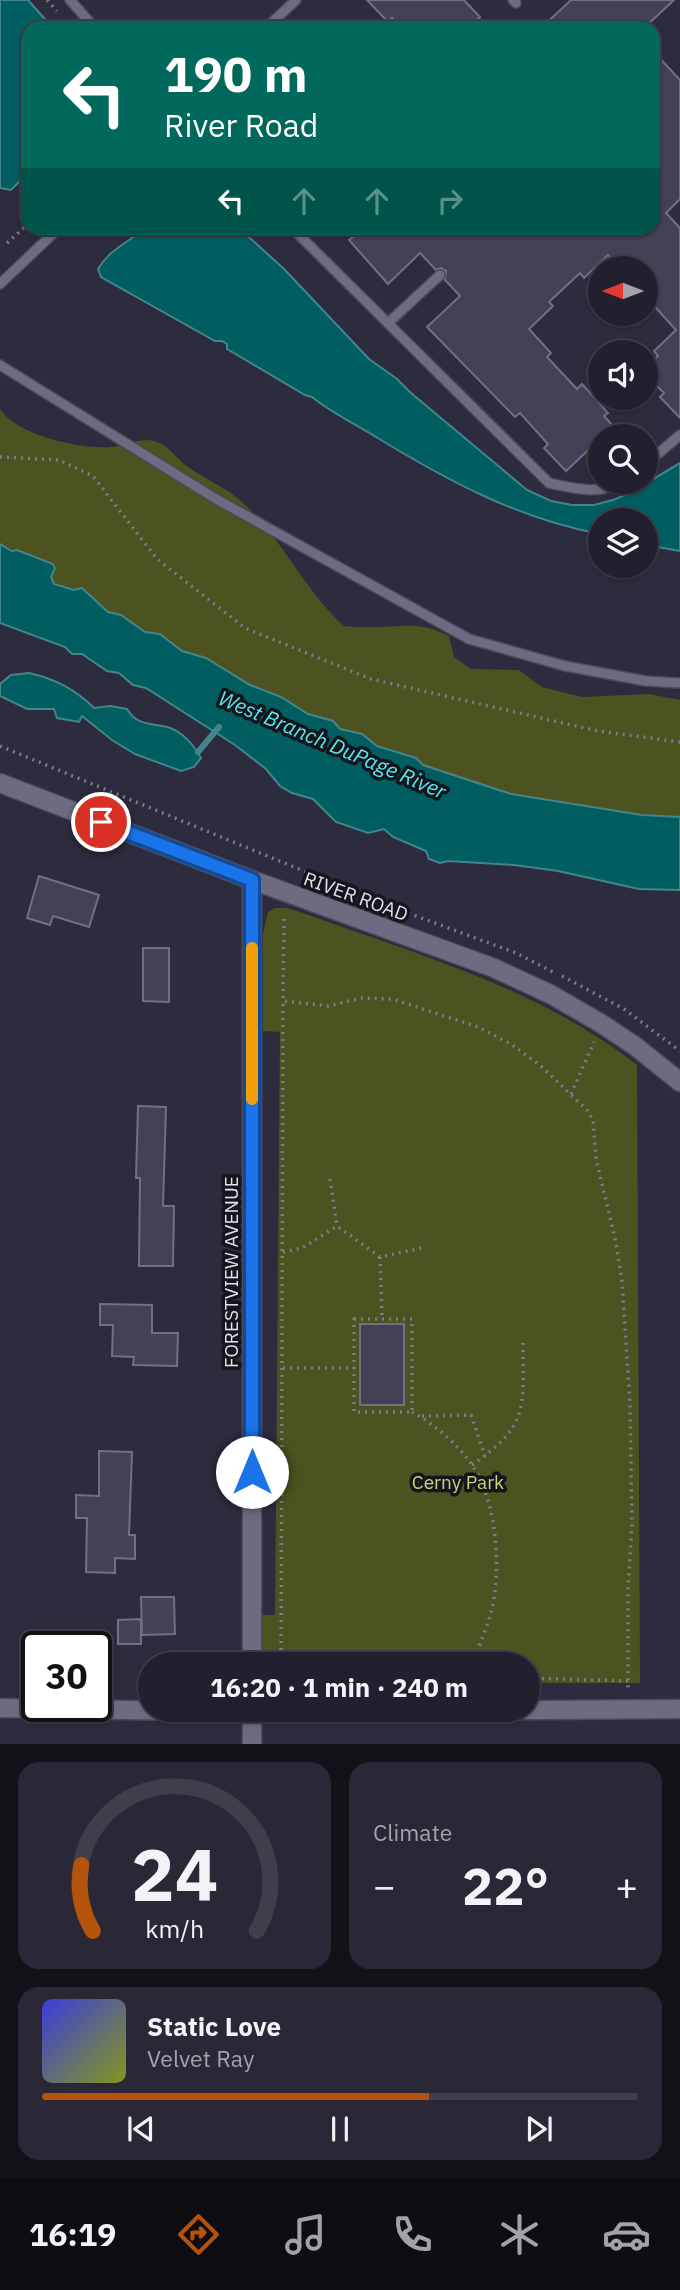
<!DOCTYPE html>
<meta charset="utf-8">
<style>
body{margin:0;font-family:"IBM Plex Sans",sans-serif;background:#2a2836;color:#f1f3f6;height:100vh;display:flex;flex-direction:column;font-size:26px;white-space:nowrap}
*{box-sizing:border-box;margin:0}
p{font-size:23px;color:#a2a3aa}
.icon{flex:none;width:38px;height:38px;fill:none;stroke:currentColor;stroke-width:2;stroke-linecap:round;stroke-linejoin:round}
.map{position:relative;height:1744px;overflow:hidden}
.drawer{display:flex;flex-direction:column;gap:18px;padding:18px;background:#131219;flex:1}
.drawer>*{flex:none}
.top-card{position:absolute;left:21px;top:21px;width:639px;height:214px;border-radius:21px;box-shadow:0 2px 5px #0004,0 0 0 2px #3f3e4a;background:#00695c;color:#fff;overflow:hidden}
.needle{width:46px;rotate:270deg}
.fabs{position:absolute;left:588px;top:256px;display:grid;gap:14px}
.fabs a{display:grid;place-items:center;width:70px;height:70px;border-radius:50%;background:#22202e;box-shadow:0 2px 5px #0004,0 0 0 2px #3f3e4a;font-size:35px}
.speed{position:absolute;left:21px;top:1631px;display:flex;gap:14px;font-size:35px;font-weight:700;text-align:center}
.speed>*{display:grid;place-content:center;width:91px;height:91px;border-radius:50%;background:#22202e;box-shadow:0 2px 5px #0004,0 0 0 2px #3f3e4a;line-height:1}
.speed .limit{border:4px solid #111;border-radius:10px;background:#fff;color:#111}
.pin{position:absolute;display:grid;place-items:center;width:60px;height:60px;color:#fff;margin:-30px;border:4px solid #fff;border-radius:50%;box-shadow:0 2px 7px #0007}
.me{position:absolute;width:77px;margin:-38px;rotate:0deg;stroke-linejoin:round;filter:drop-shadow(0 0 5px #0008)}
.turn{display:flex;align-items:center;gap:24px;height:147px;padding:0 28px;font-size:32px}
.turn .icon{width:91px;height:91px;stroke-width:2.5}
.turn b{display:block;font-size:49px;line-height:60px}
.lanes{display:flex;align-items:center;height:66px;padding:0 28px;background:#0003;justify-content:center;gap:35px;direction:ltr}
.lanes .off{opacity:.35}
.big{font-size:52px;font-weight:800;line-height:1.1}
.drawer .tile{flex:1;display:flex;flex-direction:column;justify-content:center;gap:10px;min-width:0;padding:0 24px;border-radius:21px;background:#2a2836}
.drawer .dial{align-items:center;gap:0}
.dial svg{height:182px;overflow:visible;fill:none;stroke:#3f3e4a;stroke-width:7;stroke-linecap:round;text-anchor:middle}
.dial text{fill:#f1f3f6;stroke:none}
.song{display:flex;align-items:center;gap:21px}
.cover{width:84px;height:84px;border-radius:10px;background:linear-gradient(135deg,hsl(240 70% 55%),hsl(70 70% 35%))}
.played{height:7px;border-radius:4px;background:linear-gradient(90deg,#b45309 65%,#3f3e4a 65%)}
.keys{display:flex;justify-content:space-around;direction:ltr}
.heat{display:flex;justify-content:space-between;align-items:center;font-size:38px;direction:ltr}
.drawer .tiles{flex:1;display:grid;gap:18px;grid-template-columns:1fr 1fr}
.tile:last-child{grid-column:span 2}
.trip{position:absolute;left:138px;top:1652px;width:402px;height:70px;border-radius:35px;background:#22202e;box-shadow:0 2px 5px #0004,0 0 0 2px #3f3e4a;font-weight:800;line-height:70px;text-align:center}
.tab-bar{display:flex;height:112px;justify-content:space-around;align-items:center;background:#0e0d12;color:#a2a3aa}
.tab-bar .icon{width:49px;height:49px}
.tab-bar .on{color:#b45309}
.tab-bar b{font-size:32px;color:#f1f3f6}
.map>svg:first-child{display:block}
.green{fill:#4c5320}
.water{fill:#005e61;stroke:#44858b;stroke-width:2}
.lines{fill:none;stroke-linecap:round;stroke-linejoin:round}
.stream{stroke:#44858b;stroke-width:6}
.building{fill:#444156;stroke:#726f85;stroke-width:2}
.lane-casing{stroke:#4b4858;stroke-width:12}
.street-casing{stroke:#4b4858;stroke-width:21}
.path{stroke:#7c7a8b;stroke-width:3.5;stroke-dasharray:2 5;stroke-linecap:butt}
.lane{stroke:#6d6b81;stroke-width:9}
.street{stroke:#6d6b81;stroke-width:18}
.route-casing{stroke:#114b97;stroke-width:18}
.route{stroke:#1a73e8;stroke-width:12}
.slow{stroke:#f59e0b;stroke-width:12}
.labels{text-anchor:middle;stroke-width:7;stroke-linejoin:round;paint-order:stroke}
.street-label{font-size:19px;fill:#e1e0ed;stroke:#15151d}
.park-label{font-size:19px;fill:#c7d676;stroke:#15151d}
.water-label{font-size:21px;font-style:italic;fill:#55e8ed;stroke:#15151d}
</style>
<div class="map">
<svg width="680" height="1744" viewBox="0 0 680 1744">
<rect width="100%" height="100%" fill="#2d2b3e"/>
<!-- green -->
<g class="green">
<path d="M0,409C17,436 88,452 118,446C133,443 144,436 160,443C170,448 179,461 188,467C205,479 227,488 242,502C283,539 303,589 344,626C355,627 367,628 378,627C406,626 423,622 449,636L454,657L471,669L519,670L542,687L582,697L649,694L680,700V817L642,815L511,794L423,765L416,758L377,746L362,734L340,729L333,721L308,714L282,697L250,685L206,658L182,651L160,634L145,632L121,615L108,612L82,588L75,591L54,584L50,577L55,568L0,544Z"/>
<path d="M275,908H287L300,912C416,954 539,988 637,1065L640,1683H529L528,1664H261V1615H275L280,1032L263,1031V934L268,912Z"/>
</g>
<!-- water -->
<g class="water">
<polygon points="0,0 28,0 53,28 28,28 28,173 11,190 0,188"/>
<path d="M145,228H239L284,269L369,359L397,379L411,393L527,490L551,501L572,505H594L613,500L628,494L680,463V551L646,545V520H600V534C517,518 448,481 376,437C355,424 332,413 312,397L305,395L227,349V344L222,341H215L101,277L98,269C109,250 129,242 145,228Z"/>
<polygon points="0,544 12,551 17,550 53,564 55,568 51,577 54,584 74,590 82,588 108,612 121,615 145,632 160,634 182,651 206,658 250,685 281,697 308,714 333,721 340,729 362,734 377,746 416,758 423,765 511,794 642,815 680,817 680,890 639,889 558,871 514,865 448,861 440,863 429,859 426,851 393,837 384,829 368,833 336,822 313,799 292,793 280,786 266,769 235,745 146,688 133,685 119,673 107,671 82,654 72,654 65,647 0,623"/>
<path d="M29,673C55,679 75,689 94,708L110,706L127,709C137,726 151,723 167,727C182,731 194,745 201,758L194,767L181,771L135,754L112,740L82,716L79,722L57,718L54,709H27L0,696V684L11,675Z"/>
</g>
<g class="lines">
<!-- stream -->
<polyline class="stream" points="198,752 219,727"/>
</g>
<!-- building -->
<g class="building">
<polygon points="367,0 464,0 480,17 469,28 402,28 392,18 388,22"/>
<polygon points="571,0 674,0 644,28 541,28"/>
<polygon points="653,51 680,80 680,199 666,213 680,228 680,418 660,397 664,393 646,375 646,368 658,356 654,351 676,330 646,297 646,268 620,268 608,255 584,278 580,273 549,302 553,306 529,329 551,353 547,357 577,389 582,384 608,413 604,416 622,436 600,436 600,439 566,471 544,448 548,444 520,413 515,417 427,327 460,296 445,280 446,271 441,268 436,270 420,253 388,284 349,240 353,237 344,228 653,228"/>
<polygon points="39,876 99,895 89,927 53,916 50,925 27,918"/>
<polygon points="143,948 169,948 169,1002 143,1001"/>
<polygon points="138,1106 166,1107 163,1206 174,1206 173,1266 139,1266 140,1178 136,1178"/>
<polygon points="100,1304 152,1305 152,1333 178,1333 177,1366 133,1365 134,1357 112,1356 113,1325 100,1325"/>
<rect x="360" y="1324" width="44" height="81"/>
<polygon points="99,1451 132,1452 129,1535 135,1535 135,1559 115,1558 115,1573 86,1572 87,1518 76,1518 76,1495 99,1496"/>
<polygon points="141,1597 174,1597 175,1634 142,1635"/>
<polygon points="141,1619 141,1644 118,1644 118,1620"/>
</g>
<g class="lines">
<!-- lane casing -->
<g class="lane-casing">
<g id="lane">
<polyline points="70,0 95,28"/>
<polyline points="513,0 516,3"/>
<polyline points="266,28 296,0"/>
<path d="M292,228L549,483C572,488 600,496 621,481"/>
<polyline points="0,284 59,228"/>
<polyline points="388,323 440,275"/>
<polyline points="0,365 216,499 469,639 565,666 646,681 680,683"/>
<polyline points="646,464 680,435"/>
</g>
</g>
<!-- street casing -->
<g class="street-casing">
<g id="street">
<polyline points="0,783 252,880 494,968 552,995 602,1024 635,1046 680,1082"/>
<polyline points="252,880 252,1664"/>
<polyline points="0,1708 252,1712 680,1709"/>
<polyline points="252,1744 252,1710"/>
</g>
</g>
<!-- path -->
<g class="path">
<polyline points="47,0 57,11"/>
<polyline points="653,34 659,34"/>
<polyline points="7,243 28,224"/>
<polyline points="0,457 59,460 93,476 157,559 245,628 371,679 598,731 680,742"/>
<polyline points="0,746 389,906 516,953 555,973"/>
<polyline points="284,919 283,1001 328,1006 362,998 392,999 478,1027 511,1044 542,1067 587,1110 593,1120 596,1159 615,1238 622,1281 630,1405 632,1525 628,1588 628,1690"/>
<polyline points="562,976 624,1009 680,1051"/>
<polyline points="571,1094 594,1042"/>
<polyline points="330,1179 337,1226"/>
<polyline points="283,1252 302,1248 337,1226 380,1257 426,1247"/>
<polyline points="380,1257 382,1319"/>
<rect x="354" y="1319" width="58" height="93"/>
<polyline points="283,1368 354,1368"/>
<path d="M412,1412C434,1424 458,1444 472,1465C497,1500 502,1572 491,1613C486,1630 478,1647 473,1664"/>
<polyline points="422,1416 471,1415 485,1456"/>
<path d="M472,1465C530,1425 523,1407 523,1343"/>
<polyline points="281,1664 283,1001"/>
<polyline points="528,1678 628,1681"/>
</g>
<!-- lane -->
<use href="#lane" class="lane"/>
<!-- street -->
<use href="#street" class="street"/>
</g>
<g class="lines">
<!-- route casing -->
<g class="route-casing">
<polyline id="route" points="101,822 252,880 252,1472"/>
</g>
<!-- route -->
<use href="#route" class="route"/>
<!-- slow -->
<polyline class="slow" points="252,948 252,1099"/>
</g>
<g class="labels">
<!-- street labels -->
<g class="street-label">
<text transform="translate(356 896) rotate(20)" y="7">RIVER ROAD</text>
<text transform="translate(231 1272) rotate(-90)" y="7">FORESTVIEW AVENUE</text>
</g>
<!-- park labels -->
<g class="park-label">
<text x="458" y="1489">Cerny Park</text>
</g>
<!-- water labels -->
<g class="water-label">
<text transform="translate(332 745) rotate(23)" y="7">West Branch DuPage River</text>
</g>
</g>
</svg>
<div class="fabs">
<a><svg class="needle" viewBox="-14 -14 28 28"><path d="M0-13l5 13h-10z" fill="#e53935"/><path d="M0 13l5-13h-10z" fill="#a2a3aa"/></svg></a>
<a><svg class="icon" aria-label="sound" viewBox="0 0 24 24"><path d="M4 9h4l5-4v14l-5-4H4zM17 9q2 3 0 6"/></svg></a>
<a><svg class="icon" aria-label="search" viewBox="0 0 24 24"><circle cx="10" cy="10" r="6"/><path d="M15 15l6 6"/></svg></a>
<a><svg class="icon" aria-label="layers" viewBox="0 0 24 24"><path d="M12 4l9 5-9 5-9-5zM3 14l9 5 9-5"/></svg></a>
</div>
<div class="speed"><div class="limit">30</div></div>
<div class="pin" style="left:101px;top:822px;background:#d93025"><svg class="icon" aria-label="arrive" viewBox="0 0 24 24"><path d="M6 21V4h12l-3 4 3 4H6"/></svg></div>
<svg class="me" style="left:252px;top:1472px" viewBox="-20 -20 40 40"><circle r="19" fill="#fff"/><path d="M0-13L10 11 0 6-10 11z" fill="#1a73e8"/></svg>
<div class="trip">16:20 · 1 min · 240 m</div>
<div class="top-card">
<div class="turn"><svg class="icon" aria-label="left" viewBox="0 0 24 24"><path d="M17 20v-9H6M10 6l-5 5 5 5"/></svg><div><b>190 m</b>River Road</div></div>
<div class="lanes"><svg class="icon" aria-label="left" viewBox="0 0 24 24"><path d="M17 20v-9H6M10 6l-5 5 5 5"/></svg><svg class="icon off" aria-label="ahead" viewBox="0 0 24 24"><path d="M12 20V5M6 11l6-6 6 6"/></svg><svg class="icon off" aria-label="ahead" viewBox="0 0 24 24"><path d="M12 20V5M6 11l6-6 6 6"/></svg><svg class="icon off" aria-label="right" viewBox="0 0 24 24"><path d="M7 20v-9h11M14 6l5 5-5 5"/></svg></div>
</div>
</div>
<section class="drawer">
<div class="tiles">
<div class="tile dial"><svg viewBox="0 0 100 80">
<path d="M14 69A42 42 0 1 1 86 69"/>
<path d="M14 69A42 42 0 0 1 9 40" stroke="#b45309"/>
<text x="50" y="56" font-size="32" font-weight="700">24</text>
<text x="50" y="72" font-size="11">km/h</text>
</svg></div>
<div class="tile"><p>Climate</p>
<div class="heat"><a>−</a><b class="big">22°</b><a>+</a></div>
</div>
<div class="tile">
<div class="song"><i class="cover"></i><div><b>Static Love</b><p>Velvet Ray</p></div></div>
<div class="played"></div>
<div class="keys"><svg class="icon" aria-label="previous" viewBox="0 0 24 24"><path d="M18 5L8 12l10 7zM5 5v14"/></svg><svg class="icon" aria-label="pause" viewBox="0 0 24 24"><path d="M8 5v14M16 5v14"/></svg><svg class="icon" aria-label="next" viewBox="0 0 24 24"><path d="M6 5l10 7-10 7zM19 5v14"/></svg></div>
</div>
</div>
</section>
<nav class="tab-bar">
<b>16:19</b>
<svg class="icon on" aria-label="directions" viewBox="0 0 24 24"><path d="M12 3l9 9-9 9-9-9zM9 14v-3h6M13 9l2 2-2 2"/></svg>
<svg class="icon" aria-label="music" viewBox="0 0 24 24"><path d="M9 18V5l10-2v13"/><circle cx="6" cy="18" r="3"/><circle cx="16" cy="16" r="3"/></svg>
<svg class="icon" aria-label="phone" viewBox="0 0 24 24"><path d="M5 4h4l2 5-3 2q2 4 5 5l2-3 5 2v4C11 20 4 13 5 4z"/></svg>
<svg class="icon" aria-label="climate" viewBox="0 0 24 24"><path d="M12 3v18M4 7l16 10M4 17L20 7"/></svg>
<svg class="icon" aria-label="car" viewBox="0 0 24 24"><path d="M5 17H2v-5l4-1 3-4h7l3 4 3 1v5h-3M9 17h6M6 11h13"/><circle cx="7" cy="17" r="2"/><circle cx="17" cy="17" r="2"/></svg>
</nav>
